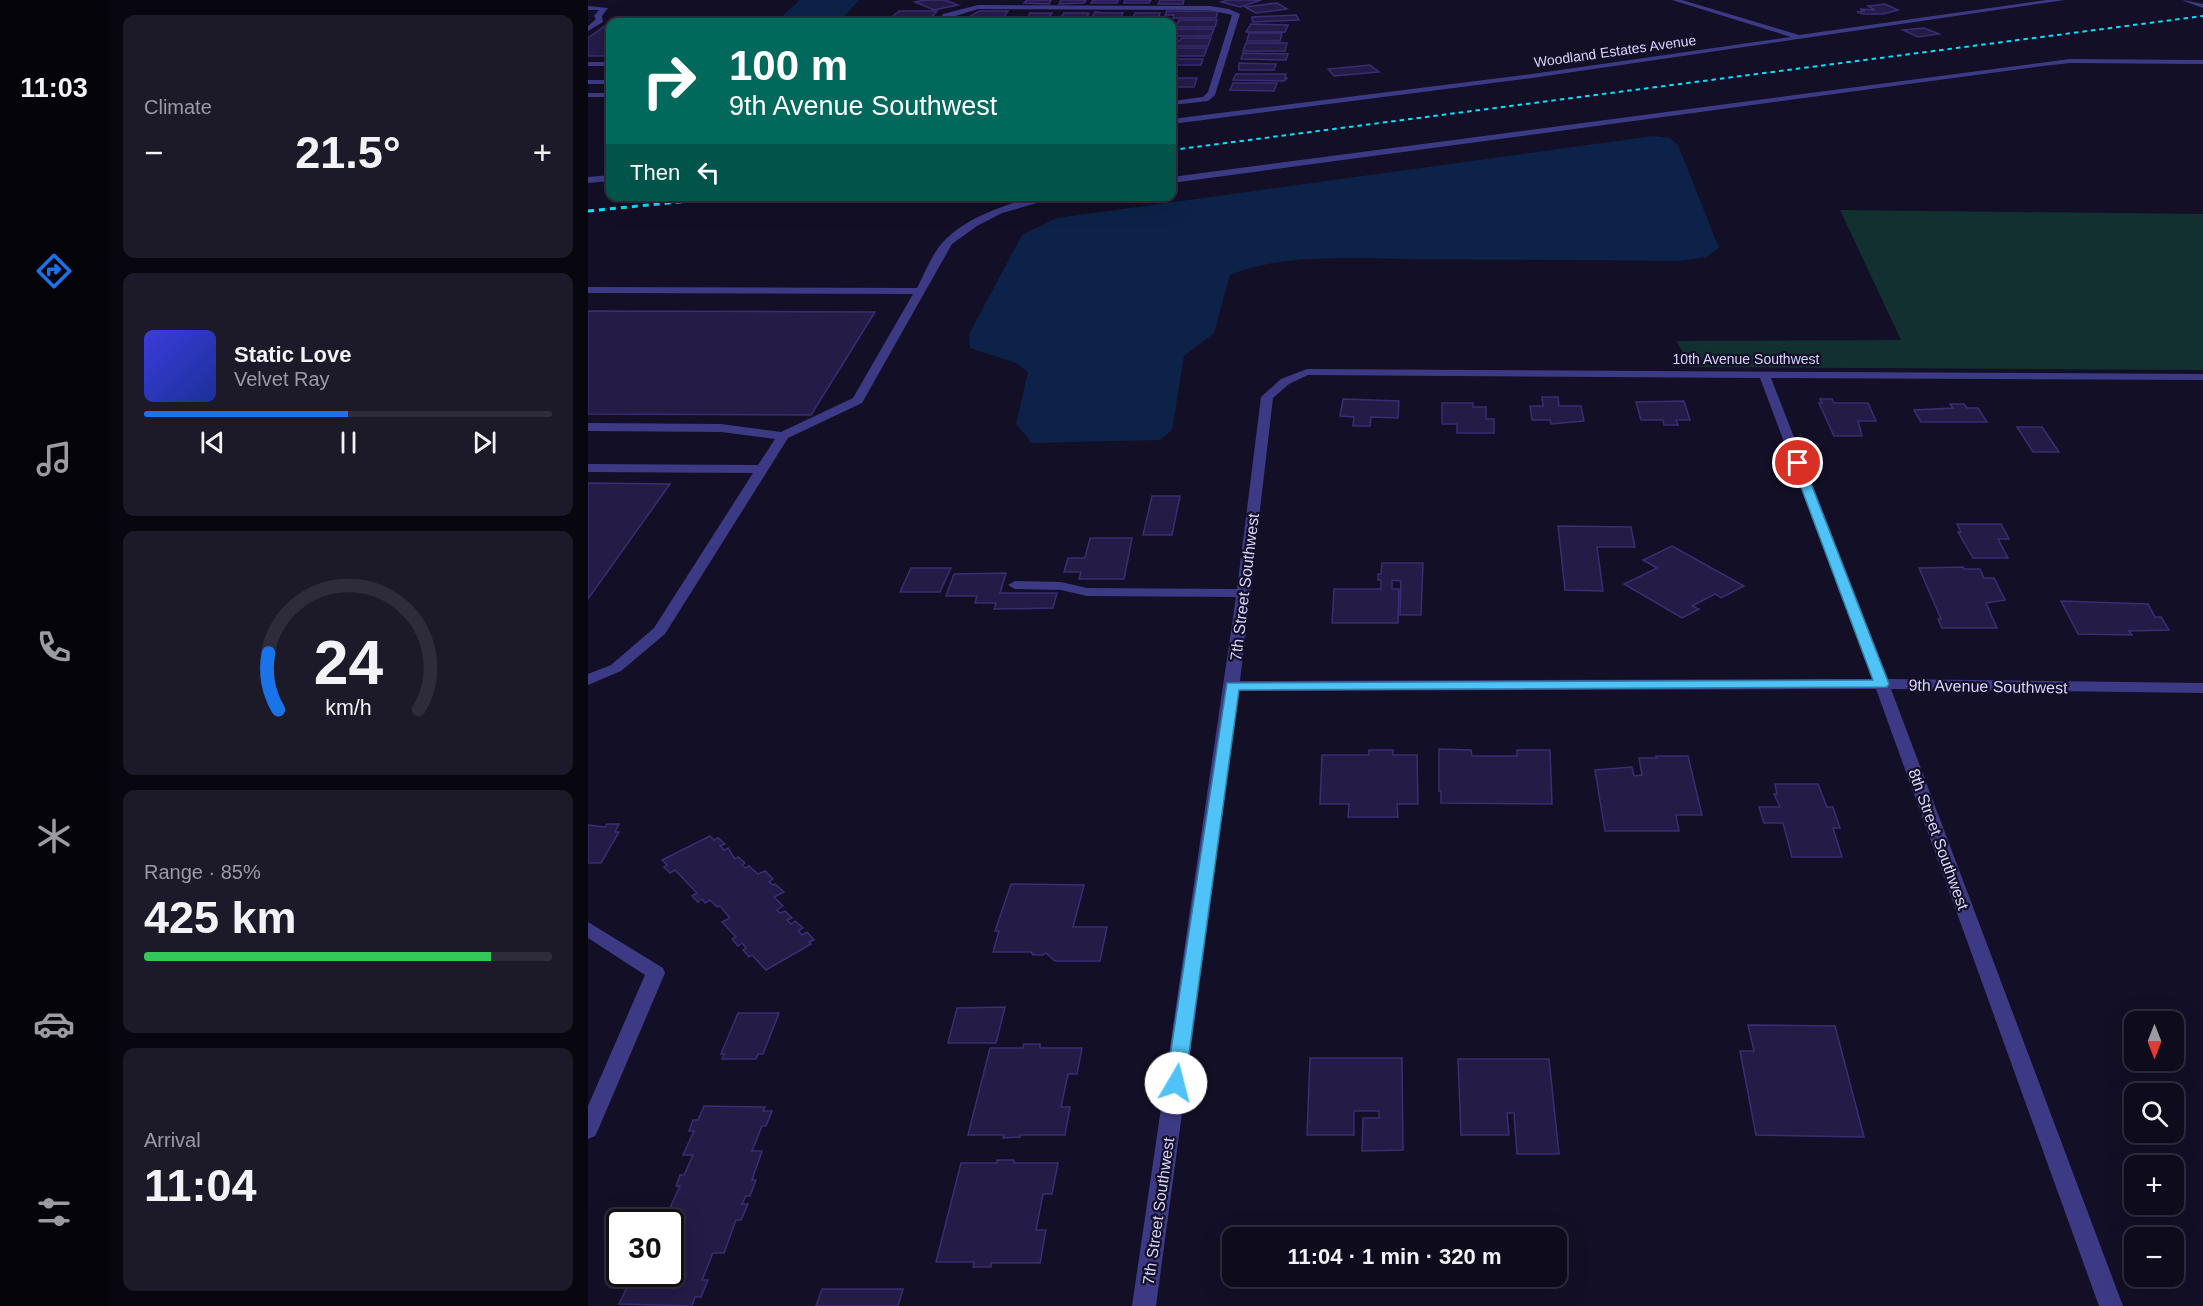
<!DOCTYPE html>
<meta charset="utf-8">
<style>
body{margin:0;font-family:Arial,sans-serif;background:#1c1929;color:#f1f3f6;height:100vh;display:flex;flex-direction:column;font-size:22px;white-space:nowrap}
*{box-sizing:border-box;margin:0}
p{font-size:20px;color:#9b9ba3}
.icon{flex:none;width:33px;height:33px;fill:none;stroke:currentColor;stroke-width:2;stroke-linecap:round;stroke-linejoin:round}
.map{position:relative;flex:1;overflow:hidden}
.sheet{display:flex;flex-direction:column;gap:15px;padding:15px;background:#08060f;width:480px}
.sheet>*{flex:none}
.banner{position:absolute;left:18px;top:18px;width:570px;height:183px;border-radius:12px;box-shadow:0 6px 24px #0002,0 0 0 2px #2e2b3b;background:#00695c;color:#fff;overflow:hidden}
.needle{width:39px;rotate:180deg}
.buttons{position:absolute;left:1536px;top:1011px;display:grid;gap:12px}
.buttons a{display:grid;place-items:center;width:60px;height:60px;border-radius:12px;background:#0e0b1c;box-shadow:0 6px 24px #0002,0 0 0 2px #2e2b3b;font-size:30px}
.speed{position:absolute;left:18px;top:1209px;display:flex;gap:12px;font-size:30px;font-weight:700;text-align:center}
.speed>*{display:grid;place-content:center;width:78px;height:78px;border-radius:50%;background:#0e0b1c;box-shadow:0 6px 24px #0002,0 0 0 2px #2e2b3b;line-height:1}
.speed .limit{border:3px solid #111;border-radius:9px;background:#fff;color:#111}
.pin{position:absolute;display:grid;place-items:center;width:51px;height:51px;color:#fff;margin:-26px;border:3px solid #fff;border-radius:50%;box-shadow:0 2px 6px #0007}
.me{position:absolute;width:66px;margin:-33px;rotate:8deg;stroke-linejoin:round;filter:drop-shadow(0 0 4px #0008)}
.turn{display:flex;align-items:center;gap:21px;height:126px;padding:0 24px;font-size:27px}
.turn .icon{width:78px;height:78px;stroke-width:2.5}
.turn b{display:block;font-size:42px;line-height:51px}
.then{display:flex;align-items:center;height:57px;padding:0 24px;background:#0003;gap:12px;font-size:22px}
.big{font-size:45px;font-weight:600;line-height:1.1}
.sheet .tile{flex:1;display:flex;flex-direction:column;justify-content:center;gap:9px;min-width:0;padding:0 21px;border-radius:12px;background:#1c1929}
.sheet .dial{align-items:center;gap:0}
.dial svg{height:156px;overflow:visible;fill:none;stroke:#2e2b3b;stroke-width:7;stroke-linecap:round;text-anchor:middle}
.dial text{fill:#f1f3f6;stroke:none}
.song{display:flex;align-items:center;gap:18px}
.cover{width:72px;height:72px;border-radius:9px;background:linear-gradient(135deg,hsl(240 70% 55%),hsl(230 70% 35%))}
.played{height:6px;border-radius:3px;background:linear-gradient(90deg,#1a73e8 50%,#2e2b3b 50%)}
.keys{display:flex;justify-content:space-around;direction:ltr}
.heat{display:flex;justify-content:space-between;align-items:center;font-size:33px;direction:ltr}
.charge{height:9px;border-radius:4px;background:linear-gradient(90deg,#34c759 85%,#2e2b3b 0)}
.trip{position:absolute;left:634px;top:1227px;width:345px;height:60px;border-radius:12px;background:#0e0b1c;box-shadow:0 6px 24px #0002,0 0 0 2px #2e2b3b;font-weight:600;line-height:60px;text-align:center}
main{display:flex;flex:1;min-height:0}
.menu{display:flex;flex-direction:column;width:108px;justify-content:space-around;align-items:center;background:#06040b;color:#9b9ba3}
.menu .icon{width:42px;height:42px}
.menu .selected{color:#1a73e8}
.menu b{font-size:27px;color:#f1f3f6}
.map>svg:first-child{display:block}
.green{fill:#12302f}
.water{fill:#0c2248}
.building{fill:#241b47;stroke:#3b2d73;stroke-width:1.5}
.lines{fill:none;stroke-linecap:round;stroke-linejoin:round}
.minor{fill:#3d3a85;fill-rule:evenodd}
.rail-far1{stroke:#00e5ff;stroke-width:2;stroke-dasharray:4.5 4;stroke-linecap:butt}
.rail{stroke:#00e5ff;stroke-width:3;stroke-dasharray:6 5;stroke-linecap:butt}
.route{fill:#4fc3f7;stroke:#337fa1;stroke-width:1.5}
.labels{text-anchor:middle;stroke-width:4.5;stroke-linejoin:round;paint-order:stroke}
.far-street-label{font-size:14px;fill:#d9d4ff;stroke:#130f26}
.street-label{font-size:16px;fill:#d9d4ff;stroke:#130f26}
</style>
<main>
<nav class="menu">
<b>11:03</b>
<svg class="icon selected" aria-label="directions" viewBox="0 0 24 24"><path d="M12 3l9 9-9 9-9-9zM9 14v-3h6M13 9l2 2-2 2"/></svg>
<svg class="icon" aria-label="music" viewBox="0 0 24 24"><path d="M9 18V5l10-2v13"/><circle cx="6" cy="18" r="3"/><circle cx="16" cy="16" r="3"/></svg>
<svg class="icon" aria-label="phone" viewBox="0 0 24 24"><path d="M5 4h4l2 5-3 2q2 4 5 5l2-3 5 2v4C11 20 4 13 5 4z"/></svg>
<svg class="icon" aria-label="climate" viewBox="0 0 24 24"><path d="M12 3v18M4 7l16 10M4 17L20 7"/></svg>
<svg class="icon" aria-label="car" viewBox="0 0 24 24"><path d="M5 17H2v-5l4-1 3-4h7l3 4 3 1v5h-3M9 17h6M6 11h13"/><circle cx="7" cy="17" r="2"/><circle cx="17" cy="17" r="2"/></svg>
<svg class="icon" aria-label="filters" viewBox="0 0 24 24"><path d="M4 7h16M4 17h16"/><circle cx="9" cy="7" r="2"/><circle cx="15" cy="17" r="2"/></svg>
</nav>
<section class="sheet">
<div class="tile"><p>Climate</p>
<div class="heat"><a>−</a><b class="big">21.5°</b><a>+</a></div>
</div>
<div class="tile">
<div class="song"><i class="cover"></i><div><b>Static Love</b><p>Velvet Ray</p></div></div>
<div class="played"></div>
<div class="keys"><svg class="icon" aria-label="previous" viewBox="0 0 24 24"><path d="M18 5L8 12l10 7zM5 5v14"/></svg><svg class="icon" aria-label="pause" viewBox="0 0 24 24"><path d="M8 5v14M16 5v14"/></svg><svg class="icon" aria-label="next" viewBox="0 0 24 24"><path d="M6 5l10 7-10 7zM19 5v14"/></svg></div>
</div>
<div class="tile dial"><svg viewBox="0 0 100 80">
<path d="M14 69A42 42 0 1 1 86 69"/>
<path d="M14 69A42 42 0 0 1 9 40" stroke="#1a73e8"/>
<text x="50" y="56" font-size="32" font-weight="700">24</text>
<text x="50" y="72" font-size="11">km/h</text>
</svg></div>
<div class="tile"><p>Range · 85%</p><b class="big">425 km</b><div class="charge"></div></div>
<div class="tile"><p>Arrival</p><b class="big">11:04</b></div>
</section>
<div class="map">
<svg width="1615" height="1306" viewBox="0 0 1615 1306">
<rect width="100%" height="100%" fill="#130f26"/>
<!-- green -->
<polygon class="green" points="1252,210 1615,214 1615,370 1104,367 1088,341 1313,340"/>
<!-- water -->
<g class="water">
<polygon points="212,0 271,0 251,22 188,22"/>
<path d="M1065,136L1082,138L1090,145L1131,248L1118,257L1090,261C1005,260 920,260 835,259C777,259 695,252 642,275L626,333L596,356L584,430L572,440L444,443L428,424L440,372L428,363L382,348L381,334L434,235L469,218Z"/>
</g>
<!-- building -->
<g class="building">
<polygon points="338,0 357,0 370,5 346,10 327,2"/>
<polygon points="439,0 463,0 461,4 436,3"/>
<polygon points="473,0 498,0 496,3 471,4"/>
<polygon points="505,0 530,0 529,3 503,3"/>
<polygon points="537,0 563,0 561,3 536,3"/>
<polygon points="572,0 596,0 595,4 570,4"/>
<polygon points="640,0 673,0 652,7 633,2"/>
<polygon points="689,3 699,9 668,13 657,7"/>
<polygon points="1297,4 1310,10 1295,14 1275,14 1269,12 1277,11 1272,9 1287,10 1280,6"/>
<polygon points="311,11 349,11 342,19 303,18"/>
<polygon points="391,11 420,11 415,18 381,17"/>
<polygon points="579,11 630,11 628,18 585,18 586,15 577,15"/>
<polygon points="507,12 516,13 535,13 530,22 501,22"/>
<polygon points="442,13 464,13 458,22 441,22 444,17 440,17"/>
<polygon points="476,13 501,13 496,22 470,22"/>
<polygon points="547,13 572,13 569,22 543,22"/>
<polygon points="708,15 711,20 665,22 664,19 664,17"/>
<polygon points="28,18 46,18 42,20 143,20 141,22 22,22 22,56 0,56 0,38"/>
<polygon points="379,19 417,19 414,22 376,22"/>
<polygon points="591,20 629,20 627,27 588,27"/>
<polygon points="663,24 700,25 697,32 658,32"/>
<polygon points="1336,28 1351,34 1330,37 1315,30"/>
<polygon points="589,29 626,29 623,36 585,36"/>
<polygon points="661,33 694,33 692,41 659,41"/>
<polygon points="593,38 623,38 620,46 584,46 584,41 592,41"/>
<polygon points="658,43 699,43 697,51 655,51"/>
<polygon points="584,48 619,48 616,56 584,56"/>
<polygon points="655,53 700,54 698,60 653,59"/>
<polygon points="584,59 615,59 613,65 584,65"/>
<polygon points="651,63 688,64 686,70 651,70"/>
<polygon points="782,65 791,72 746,76 740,69"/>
<polygon points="648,74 698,74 697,78 699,78 696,81 645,80"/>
<polygon points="584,78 609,78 606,87 584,87"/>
<polygon points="645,83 689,83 686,91 642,90"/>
<polygon points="0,311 287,312 223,415 0,414"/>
<polygon points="954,397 970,397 971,406 993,406 996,421 963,424 962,420 944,420 942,406 955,406"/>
<polygon points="755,399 811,401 810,418 783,417 782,426 765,426 766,417 752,416"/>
<polygon points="1232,399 1244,399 1246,403 1280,403 1288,421 1270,421 1274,436 1246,436 1231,403 1234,403"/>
<polygon points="1096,401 1102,420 1088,420 1090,425 1076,425 1075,420 1053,420 1048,402"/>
<polygon points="854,403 885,403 885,407 898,407 898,419 906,419 906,433 869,433 869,424 854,424"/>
<polygon points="1362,404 1376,404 1379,408 1390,408 1399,422 1333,422 1326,410 1365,408"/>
<polygon points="1429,427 1454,427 1471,452 1445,452"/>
<polygon points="0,483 82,484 0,599"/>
<polygon points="564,496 592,496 584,535 555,535"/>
<polygon points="1369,524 1413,524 1421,539 1410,539 1420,558 1385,558 1370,532 1373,532"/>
<polygon points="970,526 1043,527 1047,547 1009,547 1015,591 977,590"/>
<polygon points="502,538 544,538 536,579 491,579 493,572 476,572 480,558 497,558"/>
<polygon points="1084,546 1156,586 1133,598 1127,594 1104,606 1111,609 1094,618 1036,584 1069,568 1055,560"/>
<polygon points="794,563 835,563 833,615 812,615 813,581 804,580 804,589 811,589 810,623 744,623 746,589 793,589 793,580 790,580 790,574 793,574"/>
<polygon points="1375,567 1376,569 1392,569 1396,578 1406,578 1417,600 1398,603 1409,628 1354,628 1350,619 1353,619 1331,568"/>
<polygon points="323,568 363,568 352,592 312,592"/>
<polygon points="418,573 412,593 469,593 465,608 406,609 408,603 387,603 389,596 358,596 366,574"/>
<polygon points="1473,601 1560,604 1567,617 1573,617 1581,630 1541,631 1544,635 1490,634"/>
<polygon points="851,749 883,750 884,756 929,756 929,750 962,750 964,804 853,803 853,791 851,791"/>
<polygon points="781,750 805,750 805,755 829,755 830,804 809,804 810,817 760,817 761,804 732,804 734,755 781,755"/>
<polygon points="1068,756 1100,756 1114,815 1088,815 1091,831 1017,831 1007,770 1044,767 1046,776 1054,775 1051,758 1069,758"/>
<polygon points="1187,784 1230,784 1239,807 1245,807 1252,828 1245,828 1254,857 1204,857 1195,823 1176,823 1171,807 1192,807 1186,794 1189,794"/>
<polygon points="19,824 31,824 27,832 31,832 13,863 0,863 0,825 17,827"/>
<polygon points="122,836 126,840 130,838 137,844 132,846 136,850 140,848 147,859 150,857 157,863 154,865 158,868 161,866 170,874 177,871 185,879 181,882 185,885 187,884 196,892 186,897 195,906 189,910 192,913 197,911 204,918 199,920 203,924 207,921 215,928 210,931 214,935 219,932 226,940 221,942 223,944 178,970 164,955 161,957 155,950 158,948 154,943 150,946 144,939 148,937 134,922 142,918 132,906 129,907 122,900 117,903 114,899 110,902 104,896 109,893 87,870 82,873 76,867 79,865 74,860"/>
<polygon points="423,884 496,885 485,927 519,927 512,961 467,961 458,953 455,955 445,955 443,952 405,952 411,931 407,931"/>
<polygon points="417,1007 408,1043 360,1043 369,1008"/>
<polygon points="150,1013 191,1013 175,1054 170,1054 168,1059 134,1059 136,1054 133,1054"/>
<polygon points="1160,1025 1247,1026 1276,1137 1168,1135 1152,1051 1166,1051"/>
<polygon points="436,1044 452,1044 452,1048 494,1048 489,1074 480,1074 473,1107 482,1107 477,1135 432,1135 432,1137 415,1138 416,1135 380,1135 402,1048 435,1048"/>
<polygon points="722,1058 814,1058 815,1150 774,1151 775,1118 791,1118 791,1111 766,1111 766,1135 719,1135"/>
<polygon points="870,1059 961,1059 971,1154 929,1154 926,1113 919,1113 921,1135 873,1135"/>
<polygon points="116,1106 177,1107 175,1111 184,1111 178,1126 174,1126 164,1151 174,1151 164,1180 168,1180 162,1196 158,1196 154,1204 160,1204 153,1220 148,1220 136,1253 125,1253 114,1280 120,1280 113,1297 107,1297 104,1306 31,1304 39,1287 34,1287 40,1274 82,1274 82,1222 71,1222 76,1212 80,1212 92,1186 88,1186 92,1175 96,1175 105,1155 95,1155 106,1131 101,1131 105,1120 110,1120"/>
<polygon points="409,1160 426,1160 426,1163 470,1163 464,1194 455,1194 448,1230 458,1230 452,1263 403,1263 403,1267 385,1267 386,1262 348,1262 373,1163 409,1163"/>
<polygon points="234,1289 315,1289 310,1306 228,1306"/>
</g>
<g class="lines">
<!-- minor -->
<g class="minor">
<polygon points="1084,0 1094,0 1211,35 1459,0 1477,0 944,78 584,124 584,119 944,74 1203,37"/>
<polygon points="1595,0 1615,4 1615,8 1596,1"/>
<polygon points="390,5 622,6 641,9 652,14 627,95 620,101 584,105 584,101 615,97 620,92 644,15 622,10 390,9 361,18 356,22 349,22 355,14"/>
<polygon points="0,6 20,8 14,16 15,22 0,31 0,26 8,19 6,16 11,10 0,10"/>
<polygon points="1482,59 1615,60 1615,64 1482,63 1455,66 584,183 584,177"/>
<rect x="0" y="62" width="22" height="4"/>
<rect x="0" y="80" width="22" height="4"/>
<rect x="0" y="93" width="22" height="4"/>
<polygon points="22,175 22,181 0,183 0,177"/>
<path d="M452,196H473L414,213L389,226L364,244L274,403L200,438L77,634L33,671L0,685V674L23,665L66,628L165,473L0,472V464L170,465L187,439L133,432L0,431V423L133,424L193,432L265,398L325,294L0,293V287L329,288C337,273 345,251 358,239C383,215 419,204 452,196Z"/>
<path d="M719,369L1615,374V380L1183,378L1300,679L1615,683V693L1303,689L1535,1306H1511L1288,689L651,691L568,1306H544L648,597L499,596L473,590L427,589L420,585L427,581L473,582L499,588L649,589L673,397L693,379ZM720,375L1172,378L1285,679L652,681L685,398L701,384Z"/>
<polygon points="0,922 75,968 77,973 10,1130 7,1136 0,1139 0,1106 57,975 0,938"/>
</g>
<!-- rail-far1 -->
<polyline class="rail-far1" points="584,150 1615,16"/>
<!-- rail -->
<polyline class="rail" points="0,211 151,196"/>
</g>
<!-- route -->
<polygon class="route" points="1210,459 1215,463 1301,684 1299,687 651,690 597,1083 594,1088 588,1091 581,1088 578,1083 639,683 1285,680 1204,463"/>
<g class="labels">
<!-- far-street labels -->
<g class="far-street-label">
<text transform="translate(1027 51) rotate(-8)" y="5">Woodland Estates Avenue</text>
<text x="1158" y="364">10th Avenue Southwest</text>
</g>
<!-- street labels -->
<g class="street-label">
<text transform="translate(656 587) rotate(-83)" y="6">7th Street Southwest</text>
<text transform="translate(1400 686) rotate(1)" y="6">9th Avenue Southwest</text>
<text transform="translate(1351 839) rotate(70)" y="6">8th Street Southwest</text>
<text transform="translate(570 1211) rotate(-82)" y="6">7th Street Southwest</text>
</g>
</g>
</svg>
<div class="buttons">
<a><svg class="needle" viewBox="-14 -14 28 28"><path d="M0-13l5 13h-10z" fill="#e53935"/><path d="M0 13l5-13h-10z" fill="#9b9ba3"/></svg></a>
<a><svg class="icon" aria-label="search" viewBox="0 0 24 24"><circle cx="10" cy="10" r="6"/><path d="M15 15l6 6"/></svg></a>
<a>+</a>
<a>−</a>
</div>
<div class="speed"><div class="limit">30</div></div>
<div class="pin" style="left:1210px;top:463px;background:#d93025"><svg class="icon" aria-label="arrive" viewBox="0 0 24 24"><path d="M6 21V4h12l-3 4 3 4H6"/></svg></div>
<svg class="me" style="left:588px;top:1083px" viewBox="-20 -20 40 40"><circle r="19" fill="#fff"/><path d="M0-13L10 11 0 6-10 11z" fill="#4fc3f7"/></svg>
<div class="trip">11:04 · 1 min · 320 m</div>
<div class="banner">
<div class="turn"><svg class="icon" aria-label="right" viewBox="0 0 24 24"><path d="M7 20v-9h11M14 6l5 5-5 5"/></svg><div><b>100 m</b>9th Avenue Southwest</div></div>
<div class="then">Then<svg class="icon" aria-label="left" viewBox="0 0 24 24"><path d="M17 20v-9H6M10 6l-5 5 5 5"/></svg></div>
</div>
</div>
</main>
